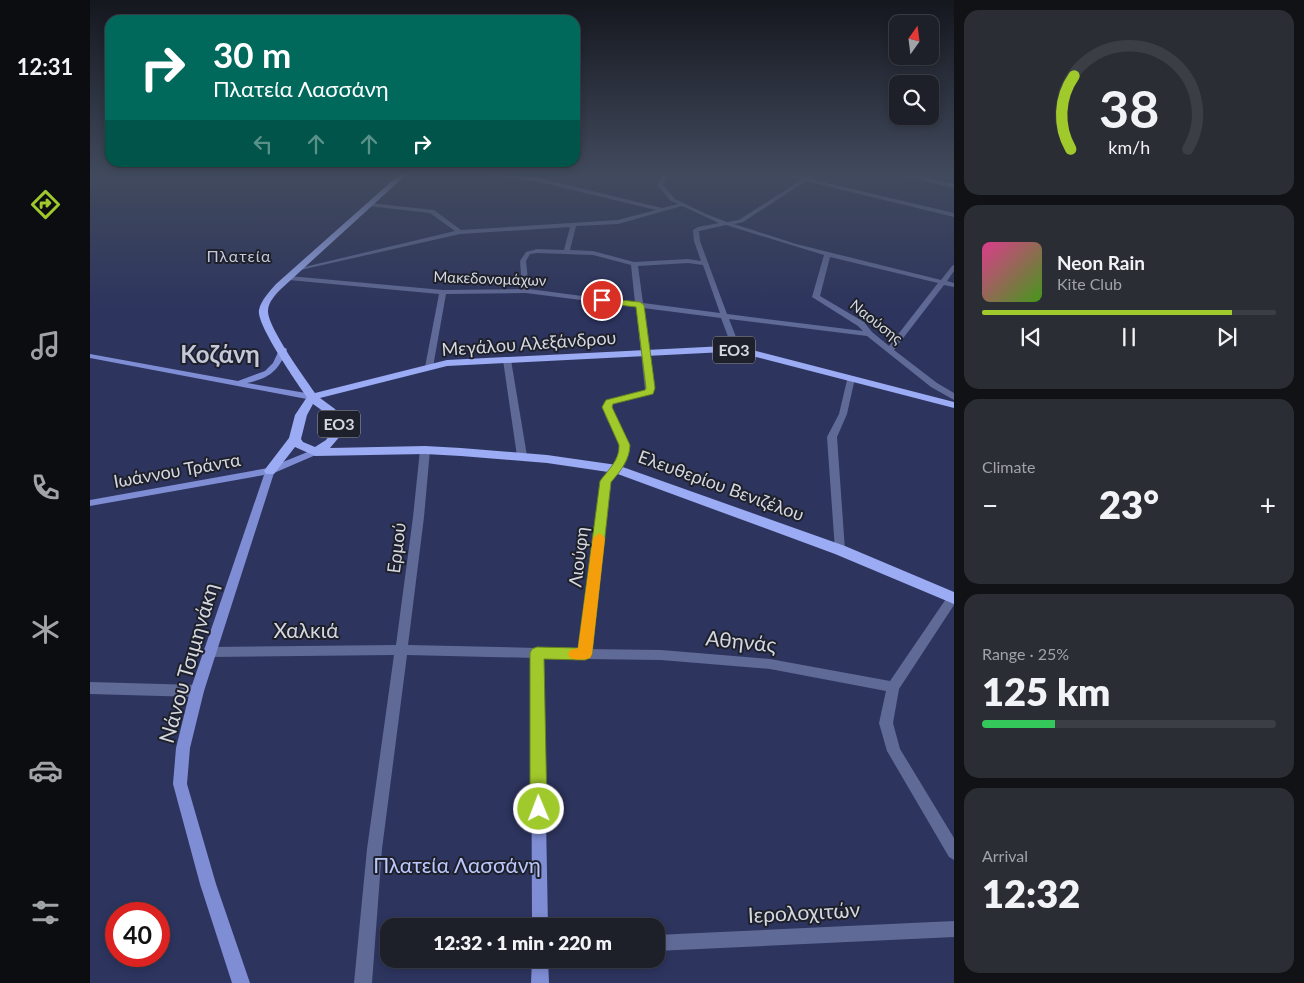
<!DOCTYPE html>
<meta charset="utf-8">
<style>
body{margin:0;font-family:Lato,sans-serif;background:#2a2d34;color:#f1f3f6;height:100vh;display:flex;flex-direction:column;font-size:19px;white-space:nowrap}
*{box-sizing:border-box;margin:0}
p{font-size:16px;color:#a0a3a8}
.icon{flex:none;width:28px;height:28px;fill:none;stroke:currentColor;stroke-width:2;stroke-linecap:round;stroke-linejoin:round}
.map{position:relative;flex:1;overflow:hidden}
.side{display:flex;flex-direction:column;gap:10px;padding:10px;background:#101216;width:350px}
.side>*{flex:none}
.hud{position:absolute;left:15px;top:15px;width:475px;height:152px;border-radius:15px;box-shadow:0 2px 8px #0003,0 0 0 1px #3b3e45;background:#00695c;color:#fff;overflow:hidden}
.needle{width:32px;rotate:14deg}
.tools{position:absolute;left:799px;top:15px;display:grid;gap:10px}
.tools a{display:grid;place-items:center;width:50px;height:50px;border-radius:10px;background:#1d2028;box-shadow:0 2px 8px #0003,0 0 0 1px #3b3e45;font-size:25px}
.speed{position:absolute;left:15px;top:902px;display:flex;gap:10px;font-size:25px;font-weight:700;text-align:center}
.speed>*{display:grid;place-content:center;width:65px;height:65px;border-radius:50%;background:#1d2028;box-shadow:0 2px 8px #0003,0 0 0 1px #3b3e45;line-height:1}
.speed .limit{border:8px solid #d22;background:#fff;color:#111}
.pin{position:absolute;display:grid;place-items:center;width:42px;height:42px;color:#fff;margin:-21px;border:2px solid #fff;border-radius:50%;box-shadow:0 1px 5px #0007}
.me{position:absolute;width:55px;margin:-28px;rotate:359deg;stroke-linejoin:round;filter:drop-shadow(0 0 4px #0008)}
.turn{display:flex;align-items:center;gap:18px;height:105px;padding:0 25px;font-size:22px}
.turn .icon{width:65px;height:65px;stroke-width:2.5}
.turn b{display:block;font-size:35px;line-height:42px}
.lanes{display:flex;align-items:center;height:48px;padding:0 25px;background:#0003;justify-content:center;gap:25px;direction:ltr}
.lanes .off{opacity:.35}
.big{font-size:38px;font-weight:800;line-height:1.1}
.side .card{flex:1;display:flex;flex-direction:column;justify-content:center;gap:8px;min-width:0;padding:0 18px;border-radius:15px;background:#2a2d34}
.side .dial{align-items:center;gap:0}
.dial svg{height:130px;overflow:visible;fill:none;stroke:#3b3e45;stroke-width:7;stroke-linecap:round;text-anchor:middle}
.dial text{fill:#f1f3f6;stroke:none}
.song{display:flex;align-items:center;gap:15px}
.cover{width:60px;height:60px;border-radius:8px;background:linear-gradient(135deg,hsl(330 70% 55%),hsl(100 70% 35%))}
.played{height:5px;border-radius:2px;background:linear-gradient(90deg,#a0c92c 85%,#3b3e45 85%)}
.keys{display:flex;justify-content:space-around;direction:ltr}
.heat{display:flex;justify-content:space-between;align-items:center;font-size:28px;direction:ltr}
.charge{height:8px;border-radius:4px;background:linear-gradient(90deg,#34c759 25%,#3b3e45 0)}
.trip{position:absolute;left:290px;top:918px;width:285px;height:50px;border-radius:15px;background:#1d2028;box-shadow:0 2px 8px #0003,0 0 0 1px #3b3e45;font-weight:800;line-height:50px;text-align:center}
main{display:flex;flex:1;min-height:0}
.tabs{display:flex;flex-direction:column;width:90px;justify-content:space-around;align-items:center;background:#0c0d10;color:#a0a3a8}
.tabs .icon{width:35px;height:35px}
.tabs .selected{color:#a0c92c}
.tabs b{font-size:22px;color:#f1f3f6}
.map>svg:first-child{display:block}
.green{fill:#2d345e;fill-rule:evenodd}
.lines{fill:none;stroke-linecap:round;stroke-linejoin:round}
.street{fill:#606a97;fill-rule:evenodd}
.secondary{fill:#7f8dd4;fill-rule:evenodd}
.primary{fill:#9babf4;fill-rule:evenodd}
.route{fill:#a0c92c;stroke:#68831d}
.slow{fill:#f59e0b}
.labels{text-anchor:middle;stroke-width:4;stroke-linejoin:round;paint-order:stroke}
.far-street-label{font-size:15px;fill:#d4d7de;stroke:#1e212b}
.far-neighbourhood-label{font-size:16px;letter-spacing:1px;fill:#c4c8d7;stroke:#1e212b}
.shield{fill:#1e212b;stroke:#9da0a8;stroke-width:1}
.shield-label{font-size:16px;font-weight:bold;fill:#d4d7de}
.street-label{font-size:18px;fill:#d4d7de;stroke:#1e212b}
.near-street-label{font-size:21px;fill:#d4d7de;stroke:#1e212b}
.near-park-label{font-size:21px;fill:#bbc8fd;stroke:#1e212b}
.far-town-label{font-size:24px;font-weight:bold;fill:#c4c8d7;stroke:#1e212b}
</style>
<main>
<nav class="tabs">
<b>12:31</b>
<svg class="icon selected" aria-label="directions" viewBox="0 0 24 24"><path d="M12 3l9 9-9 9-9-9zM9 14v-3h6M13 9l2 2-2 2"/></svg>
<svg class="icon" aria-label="music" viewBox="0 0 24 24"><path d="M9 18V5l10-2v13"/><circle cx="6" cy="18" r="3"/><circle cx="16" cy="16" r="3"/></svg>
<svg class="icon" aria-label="phone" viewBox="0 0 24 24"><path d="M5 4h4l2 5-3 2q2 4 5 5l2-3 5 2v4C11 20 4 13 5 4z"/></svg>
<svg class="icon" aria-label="climate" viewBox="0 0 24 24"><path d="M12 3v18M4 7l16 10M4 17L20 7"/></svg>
<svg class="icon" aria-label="car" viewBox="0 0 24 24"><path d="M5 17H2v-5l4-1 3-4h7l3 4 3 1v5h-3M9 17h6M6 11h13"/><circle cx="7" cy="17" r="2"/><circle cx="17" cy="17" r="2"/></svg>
<svg class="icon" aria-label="filters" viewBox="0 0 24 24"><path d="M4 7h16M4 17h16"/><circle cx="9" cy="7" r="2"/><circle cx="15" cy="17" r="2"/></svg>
</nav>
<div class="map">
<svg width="864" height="983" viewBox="0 0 864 983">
<rect width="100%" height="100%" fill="#272a36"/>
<!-- green -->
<path class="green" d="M0,173H864V983H0ZM26,914H69V956H26ZM299,926H566V959H299Z"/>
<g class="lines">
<!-- street -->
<g class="street">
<path d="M384,173H401L449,178L572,208L588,204L581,201L567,185L574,173H580L573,185L585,199L616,214L637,222L649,220L711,180L687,173H697L715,177L721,173H728L720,179L864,213V217L716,181L653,222L644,224L706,244L851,280L862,266L864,265V271L857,281L864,283V287L854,285L804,350L847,383L864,393V400L841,387L777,336L639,319L651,350L647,352L643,350L631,318L553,308L564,388L562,394L523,404C518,428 550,433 535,464C532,468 532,470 527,472L522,469C525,463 529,457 530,451C533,432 507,420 516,400L555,390L546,307L436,293L356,294L343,367L339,369L335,367L349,294L199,280L196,278L199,276L353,290L432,289L430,261L436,252L447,249L474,250L480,227L370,234L206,271V269L365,231L340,213L278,206V204L280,203L344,210L371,230L528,220L566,210L449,182ZM592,206L629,223L608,227L603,230L604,241L611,261L598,259L544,262L503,251L480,250L486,226L528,224ZM636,225L734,255L722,297L768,326L773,331L637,314L610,241L609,231ZM447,253L503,255L541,265L545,303L439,289L436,261L440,254ZM740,257L848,283L799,346L782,332L774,322L730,296ZM598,263L613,265L630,313L553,303L548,266Z"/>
<polygon points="803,173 813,173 864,184 864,188"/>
<polygon points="414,358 420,358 421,360 437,456 432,459 427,456 413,360"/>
<polygon points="758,376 761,376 765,378 757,414 747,437 755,550 754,553 746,553 745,550 737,437 749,414"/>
<polygon points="335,447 340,450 334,517 318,645 447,648 451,649 453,653 451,657 447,658 317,655 292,849 282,983 264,983 277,849 304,655 120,657 116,656 114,652 116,648 120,647 306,645 323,517 330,450"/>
<polygon points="864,592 864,605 809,689 803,723 810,749 864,838 864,860 859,857 797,751 789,723 796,691 680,669 571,660 495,659 491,658 489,654 491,650 495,649 571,650 680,659 800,681 860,593"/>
<polygon points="0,682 107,685 112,687 114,691 112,695 107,697 0,694"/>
<polygon points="864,921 864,937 566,951 566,935"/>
</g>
<!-- secondary -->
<g class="secondary">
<path d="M190,348H196L197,350C188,371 180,378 157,383L222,394L225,395L226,397L225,399L222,400L0,358V354L148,381L175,371L183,363Z"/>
<polygon points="225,449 230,452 228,454 184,473 114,691 100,748 97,784 126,884 160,983 142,983 110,884 83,784 86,748 100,691 174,475 0,506 0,500 178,468"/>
<polygon points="527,466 532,469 521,482 501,654 499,658 495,659 453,658 458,926 442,926 441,653 443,649 447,648 489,649 511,481 524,467"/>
<polygon points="442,959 458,959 459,983 441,983"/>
</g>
<!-- primary -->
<path class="primary" d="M311,173H318L192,288C186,294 178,302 178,311C177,326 215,379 225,393L357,360L635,346L666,351L864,402V408L666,357L635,352L357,366L230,398L245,409L256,429L240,448L335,446L371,448L457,455L527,465L755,546L864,592V604L745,554L525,473L457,463L371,456L335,454L225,456L205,447L184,474H176L174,471L176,468L199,438L205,415L217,397C207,383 166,324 169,310C171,300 180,291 186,284ZM223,404L237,414L244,429L236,440L225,447L213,442L211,439L217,415Z"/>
</g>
<!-- sky -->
<linearGradient id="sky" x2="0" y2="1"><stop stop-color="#15171e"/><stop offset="0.56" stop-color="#414a5d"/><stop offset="1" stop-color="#414a5d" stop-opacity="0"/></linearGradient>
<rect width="864" height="311" fill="url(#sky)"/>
<!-- route -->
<path class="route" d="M509,298L550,302L554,305L565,388L563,394L523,404L522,407L540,445C540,459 530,472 521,482L502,654L500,658L495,660L454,659L457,809L455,815L449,818L443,815L440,809V653L442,649L447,647L488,648L510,481C518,470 530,460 529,445L512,407L516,400L555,390L556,388L546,307L512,303L508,300Z"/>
<!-- slow -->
<path class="slow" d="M509,533L515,538L502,654L500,658C493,660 486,660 480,658L478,654L480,650L488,648L503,538Z"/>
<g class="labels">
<!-- far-street labels -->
<g class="far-street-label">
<text transform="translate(400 279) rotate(2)" y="5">Μακεδονομάχων</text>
<text transform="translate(786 322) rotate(38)" y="5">Ναούσης</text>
</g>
<!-- far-neighbourhood labels -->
<g class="far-neighbourhood-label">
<text x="149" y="262">Πλατεία</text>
</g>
<!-- shield labels -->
<g class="shield">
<rect x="623" y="336.5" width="42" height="27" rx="4"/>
<rect x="228" y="410.5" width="42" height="27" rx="4"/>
</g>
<g class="shield-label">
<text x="644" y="356">ΕΟ3</text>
<text x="249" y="430">ΕΟ3</text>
</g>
<!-- street labels -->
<g class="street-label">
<text transform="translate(439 344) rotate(-4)" y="6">Μεγάλου Αλεξάνδρου</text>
<text transform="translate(87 471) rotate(-10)" y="6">Ιωάννου Τράντα</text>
<text transform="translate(631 486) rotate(20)" y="6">Ελευθερίου Βενιζέλου</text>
<text transform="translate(307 548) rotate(-83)" y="6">Ερμού</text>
<text transform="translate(489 557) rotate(-83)" y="6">Λιούφη</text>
</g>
<!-- near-street labels -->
<g class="near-street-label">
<text x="216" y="638">Χαλκιά</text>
<text transform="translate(651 642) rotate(6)" y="7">Αθηνάς</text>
<text transform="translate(99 663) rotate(-74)" y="7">Νάνου Τσιμηνάκη</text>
<text transform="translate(714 913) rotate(-3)" y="7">Ιερολοχιτών</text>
</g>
<!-- near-park labels -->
<g class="near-park-label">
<text x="367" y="873">Πλατεία Λασσάνη</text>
</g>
<!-- far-town labels -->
<g class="far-town-label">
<text x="130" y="363">Κοζάνη</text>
</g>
</g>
</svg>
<div class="tools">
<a><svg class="needle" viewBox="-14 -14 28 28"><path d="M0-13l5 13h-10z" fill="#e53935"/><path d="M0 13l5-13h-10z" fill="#a0a3a8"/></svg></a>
<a><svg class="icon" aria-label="search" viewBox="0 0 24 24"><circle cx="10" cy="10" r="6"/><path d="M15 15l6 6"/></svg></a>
</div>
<div class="speed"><div class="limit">40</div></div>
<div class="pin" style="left:512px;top:300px;background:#d93025"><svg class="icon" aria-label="arrive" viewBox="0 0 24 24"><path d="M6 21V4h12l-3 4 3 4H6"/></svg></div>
<svg class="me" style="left:449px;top:809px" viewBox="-20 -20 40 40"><circle r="17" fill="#a0c92c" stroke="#fff" stroke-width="3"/><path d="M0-11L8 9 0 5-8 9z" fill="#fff"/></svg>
<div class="trip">12:32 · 1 min · 220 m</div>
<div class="hud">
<div class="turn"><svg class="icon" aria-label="right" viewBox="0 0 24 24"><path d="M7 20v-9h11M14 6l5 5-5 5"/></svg><div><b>30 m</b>Πλατεία Λασσάνη</div></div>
<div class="lanes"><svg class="icon off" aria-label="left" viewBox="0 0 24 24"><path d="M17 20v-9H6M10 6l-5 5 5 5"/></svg><svg class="icon off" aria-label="ahead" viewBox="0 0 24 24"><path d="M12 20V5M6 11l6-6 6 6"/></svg><svg class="icon off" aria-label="ahead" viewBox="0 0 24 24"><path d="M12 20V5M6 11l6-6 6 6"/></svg><svg class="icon" aria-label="right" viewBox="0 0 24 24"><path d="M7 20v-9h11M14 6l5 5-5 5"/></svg></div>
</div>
</div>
<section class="side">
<div class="card dial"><svg viewBox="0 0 100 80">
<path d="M14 69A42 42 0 1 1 86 69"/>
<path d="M14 69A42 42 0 0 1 16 24" stroke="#a0c92c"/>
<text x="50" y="56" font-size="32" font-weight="700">38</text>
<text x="50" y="72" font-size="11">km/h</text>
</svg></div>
<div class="card">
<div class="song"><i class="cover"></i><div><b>Neon Rain</b><p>Kite Club</p></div></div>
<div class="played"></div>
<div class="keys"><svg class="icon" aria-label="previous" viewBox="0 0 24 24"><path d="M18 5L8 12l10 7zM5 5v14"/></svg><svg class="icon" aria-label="pause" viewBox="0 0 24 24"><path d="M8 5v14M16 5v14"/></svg><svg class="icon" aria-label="next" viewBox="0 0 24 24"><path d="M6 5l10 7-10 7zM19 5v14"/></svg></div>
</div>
<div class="card"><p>Climate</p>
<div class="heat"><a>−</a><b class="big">23°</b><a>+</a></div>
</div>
<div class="card"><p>Range · 25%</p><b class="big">125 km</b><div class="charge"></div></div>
<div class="card"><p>Arrival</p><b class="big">12:32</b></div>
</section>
</main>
